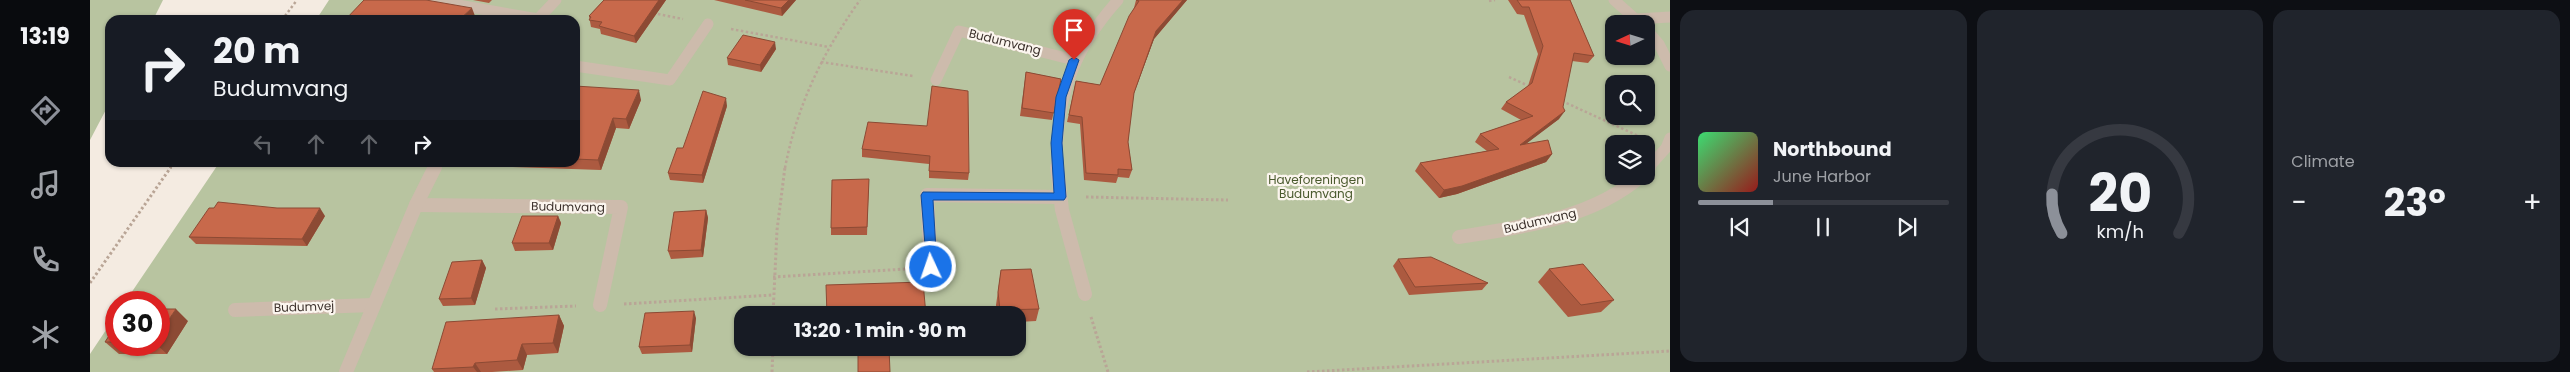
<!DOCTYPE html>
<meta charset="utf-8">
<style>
body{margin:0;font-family:Poppins,sans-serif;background:#20242c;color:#f1f3f6;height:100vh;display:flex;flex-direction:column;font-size:19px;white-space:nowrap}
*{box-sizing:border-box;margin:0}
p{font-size:16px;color:#9ea1a6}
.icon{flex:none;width:28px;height:28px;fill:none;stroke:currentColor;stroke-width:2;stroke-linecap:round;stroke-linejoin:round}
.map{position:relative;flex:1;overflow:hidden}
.details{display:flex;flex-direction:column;gap:10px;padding:10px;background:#0d0f14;width:900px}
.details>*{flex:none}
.top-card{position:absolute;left:15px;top:15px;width:475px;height:152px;border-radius:15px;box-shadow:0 1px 4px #0004;background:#171b24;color:#f1f3f6;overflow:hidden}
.needle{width:32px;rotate:266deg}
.controls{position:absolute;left:1515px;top:15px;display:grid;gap:10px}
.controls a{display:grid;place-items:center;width:50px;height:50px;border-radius:10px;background:#171b24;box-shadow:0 1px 4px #0004;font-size:25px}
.speed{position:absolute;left:15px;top:291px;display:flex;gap:10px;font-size:25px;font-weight:700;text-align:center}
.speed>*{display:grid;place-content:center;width:65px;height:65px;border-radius:50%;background:#171b24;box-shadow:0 1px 4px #0004;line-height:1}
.speed .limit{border:8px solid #d22;background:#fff;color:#111}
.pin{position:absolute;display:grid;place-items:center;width:42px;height:42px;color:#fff;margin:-51px -21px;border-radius:50% 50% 50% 0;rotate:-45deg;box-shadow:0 0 5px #0007}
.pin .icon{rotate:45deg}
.me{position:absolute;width:55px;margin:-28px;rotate:357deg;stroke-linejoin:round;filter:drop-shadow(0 0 4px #0008)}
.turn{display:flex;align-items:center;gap:18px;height:105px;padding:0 25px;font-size:22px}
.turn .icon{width:65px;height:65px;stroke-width:2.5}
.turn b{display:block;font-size:35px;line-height:42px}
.lanes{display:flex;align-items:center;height:48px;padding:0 25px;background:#0003;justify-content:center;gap:25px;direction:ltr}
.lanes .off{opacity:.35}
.big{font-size:38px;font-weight:700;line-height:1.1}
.details .card{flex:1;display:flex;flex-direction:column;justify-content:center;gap:8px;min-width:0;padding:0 18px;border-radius:15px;background:#20242c}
.details .dial{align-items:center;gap:0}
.dial svg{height:130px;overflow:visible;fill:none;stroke:#363941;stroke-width:7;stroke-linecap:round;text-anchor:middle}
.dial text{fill:#f1f3f6;stroke:none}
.song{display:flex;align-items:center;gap:15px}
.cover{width:60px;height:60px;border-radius:8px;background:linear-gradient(135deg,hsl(140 70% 55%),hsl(0 70% 35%))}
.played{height:5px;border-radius:2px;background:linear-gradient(90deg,#8c9099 30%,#363941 30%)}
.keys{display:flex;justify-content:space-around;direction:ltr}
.heat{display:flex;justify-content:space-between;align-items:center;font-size:28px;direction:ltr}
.details .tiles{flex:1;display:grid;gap:10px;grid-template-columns:repeat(3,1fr)}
.trip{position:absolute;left:644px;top:306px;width:292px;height:50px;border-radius:15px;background:#171b24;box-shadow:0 1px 4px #0004;font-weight:700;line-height:50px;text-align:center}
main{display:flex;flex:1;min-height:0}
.tab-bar{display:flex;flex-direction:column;width:90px;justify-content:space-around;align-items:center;background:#090b0e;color:#9ea1a6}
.tab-bar .icon{width:35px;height:35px}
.tab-bar .active{color:#8c9099}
.tab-bar b{font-size:22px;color:#f1f3f6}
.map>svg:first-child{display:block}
.green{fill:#b8c4a0;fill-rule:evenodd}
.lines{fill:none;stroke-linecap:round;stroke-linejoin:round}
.path-far1{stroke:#b9a596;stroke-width:2.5;stroke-dasharray:2.5 2.5;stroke-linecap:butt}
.path{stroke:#b9a596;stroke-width:3;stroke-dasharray:2.5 2.5;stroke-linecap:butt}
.minor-far1{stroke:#cdbbac;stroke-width:11}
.minor{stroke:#cdbbac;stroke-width:14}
.wall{fill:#ac5a40}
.shaded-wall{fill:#8c4a34}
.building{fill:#c8694b;stroke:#8c4a34}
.route{fill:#1a73e8;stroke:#114b97}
.labels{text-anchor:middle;stroke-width:4.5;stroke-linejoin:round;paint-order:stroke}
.street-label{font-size:12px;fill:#3b302b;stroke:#fbf5ee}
.park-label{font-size:12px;fill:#4a5a2e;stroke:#fbf5ee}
</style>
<main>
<nav class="tab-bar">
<b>13:19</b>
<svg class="icon active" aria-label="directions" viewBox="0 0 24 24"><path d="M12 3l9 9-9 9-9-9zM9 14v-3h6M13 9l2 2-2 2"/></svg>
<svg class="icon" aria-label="music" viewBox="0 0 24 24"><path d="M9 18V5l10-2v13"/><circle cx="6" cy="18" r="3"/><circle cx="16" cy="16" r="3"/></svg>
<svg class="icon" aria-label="phone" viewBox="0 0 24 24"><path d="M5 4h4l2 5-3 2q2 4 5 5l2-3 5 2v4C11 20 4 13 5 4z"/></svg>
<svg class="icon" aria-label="climate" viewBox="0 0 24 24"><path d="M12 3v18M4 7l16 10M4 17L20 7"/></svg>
</nav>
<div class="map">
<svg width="1580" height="372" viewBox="0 0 1580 372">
<rect width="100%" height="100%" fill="#f4ebe1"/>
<!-- green -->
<g class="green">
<polygon points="0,0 73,0 63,20 20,20 20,102 0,140"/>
<path d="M239,0H1580V372H0V354L26,315V345H69V302H35L129,163L485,162V20H226ZM1524,24H1556V56H1524ZM1524,84H1556V116H1524ZM1524,144H1556V176H1524ZM652,315H928V348H652Z"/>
</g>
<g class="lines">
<!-- path-far1 -->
<g class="path-far1">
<polyline points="1399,1 1405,0"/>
<polyline points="563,13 593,19"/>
<polyline points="192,20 207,0"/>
<polyline points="641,29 739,47"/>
<polyline points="731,62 823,76"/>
<polyline points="1419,77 1441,87"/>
<polyline points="1472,101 1555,139"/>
<polyline points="80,168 84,162"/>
<path d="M695,168C707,105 733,52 770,0"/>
</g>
<!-- path -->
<g class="path">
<polyline points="996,197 1138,200"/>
<polyline points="683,277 816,269"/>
<polyline points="0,283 81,167"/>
<polyline points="534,304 683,295"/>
<polyline points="405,309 486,306"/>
<polyline points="683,315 687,230 695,167"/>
<polyline points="1001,317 1018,372"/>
<polyline points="682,372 683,348"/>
<polyline points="1217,372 1580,351"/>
</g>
<!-- minor-far1 -->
<g class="minor-far1">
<polyline points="340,0 448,19"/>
<polyline points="1524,0 1551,24"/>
<polyline points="1547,19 1580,17"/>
<polyline points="447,20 466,0"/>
<polyline points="1556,29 1569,44 1580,66"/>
<polyline points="485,66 580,80 618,24"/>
<polyline points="846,80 869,31 984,60"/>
<polyline points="344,168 347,162"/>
<path d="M967,168C966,100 982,51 1028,0"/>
<polyline points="1558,168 1576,148 1580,138"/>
</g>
<!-- minor -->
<g class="minor">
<polyline points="967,167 972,210 995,294"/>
<polyline points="1556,170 1559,167"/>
<polyline points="326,205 531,207 510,305"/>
<path d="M1369,237C1432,227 1501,219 1551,176"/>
<polyline points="841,267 837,195 970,197"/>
<polyline points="145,310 283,305"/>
<polyline points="256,372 326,205 345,167"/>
</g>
</g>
<!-- wall -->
<g class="wall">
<polygon points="383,0 402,0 399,3"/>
<polygon points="514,0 576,0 546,43 511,34 510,29 501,27 499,16"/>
<polygon points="624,0 706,0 692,16"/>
<polygon points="1046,0 1097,0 1064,39 1043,96 1038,142 1042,170 1039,178 1028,177 1026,183 994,180 990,124 977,122 986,81 1010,85 1044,8"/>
<polygon points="1418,0 1480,0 1504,56 1498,63 1482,61 1469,119 1435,144 1462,154 1456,162 1367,194 1349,198 1325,171 1330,163 1397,151 1385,142 1390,134 1431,120 1411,109 1416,102 1438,86 1448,54 1434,15 1427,14"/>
<polygon points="686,49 671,72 638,65 637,58"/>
<polygon points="936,72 971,79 962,120 930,116"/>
<polygon points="485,86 551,100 539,129 526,128 511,170 423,167 421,162 485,162"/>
<polygon points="637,106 613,183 580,180 578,173 593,148"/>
<polygon points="837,126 879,173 878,180 839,178 839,164 772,157 772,149"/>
<polygon points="779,179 777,235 741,235 741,228"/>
<polygon points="616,210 618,218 613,257 581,259 578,251"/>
<polygon points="235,216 217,246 106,244 99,237"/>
<polygon points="468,216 471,223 463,250 425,251 422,243"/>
<polygon points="1308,259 1398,283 1392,290 1319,295 1303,266"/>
<polygon points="392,260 396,268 385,305 353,306 349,299"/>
<polygon points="1459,269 1524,300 1511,312 1478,317 1448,282"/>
<polygon points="911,270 949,309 946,321 928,322 928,315 907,315 906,305"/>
<polygon points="469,315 474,326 468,353 437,355 433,370 402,372 344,372 342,369"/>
<polygon points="606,318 602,352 552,354 549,347"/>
<polygon points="98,321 77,354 29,354 15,342 26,325 26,345 69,345"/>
</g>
<!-- shaded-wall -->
<g class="shaded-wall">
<polygon points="569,0 576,0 546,43 544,36"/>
<polygon points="699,0 706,0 692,16 691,8"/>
<polygon points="1093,0 1097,0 1064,39 1041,101 1066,31"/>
<polygon points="382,8 385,16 381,20 369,20"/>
<polygon points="685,42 686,49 671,72 670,65"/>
<polygon points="549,90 551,100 539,129 536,119"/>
<polygon points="636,98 637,106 613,183 612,175"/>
<polygon points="1475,111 1469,119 1424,153 1430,145"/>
<polygon points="523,118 526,128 511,170 508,160"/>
<polygon points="1462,154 1456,162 1367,194 1349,198 1354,190"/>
<polygon points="230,208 235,216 217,246 212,239"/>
<polygon points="616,210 618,218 613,257 611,250"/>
<polygon points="468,216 471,223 463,250 459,243"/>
<polygon points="392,260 396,268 385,305 381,298"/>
<polygon points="86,309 98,321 77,354 67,345 69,345 69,334"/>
<polygon points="604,311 606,318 602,352 600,345"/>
<polygon points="469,315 474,326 468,353 463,343"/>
<polygon points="432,344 437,355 433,370 427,360"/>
<polygon points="385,363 391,372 387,372 383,367"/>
</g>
<!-- building -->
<g class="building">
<polygon points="274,0 336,0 382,8 369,20 255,20"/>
<polygon points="514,0 569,0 544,36 509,26 512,22 499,20 501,17 499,16"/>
<polygon points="655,0 699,0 691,8"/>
<polygon points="1046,0 1093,0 1066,31 1044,93 1038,142 1042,170 1028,169 1028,175 996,173 992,117 979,115 986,81 1010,85 1039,16 1049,1"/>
<polygon points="1427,0 1480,0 1504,56 1484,53 1473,107 1475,111 1430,145 1458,140 1462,154 1372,186 1354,190 1330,163 1409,149 1390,134 1443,116 1416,102 1442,83 1453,46 1439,7 1432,7"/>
<polygon points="653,35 685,42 670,65 637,58"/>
<polygon points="936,72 971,79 964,113 932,108"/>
<polygon points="485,86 549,90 536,119 523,118 508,160 485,159"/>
<polygon points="842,86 878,91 879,173 839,171 840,156 772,149 778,122 837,126"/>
<polygon points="613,91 636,98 612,175 578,173 587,148 593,148"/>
<polygon points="779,179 777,227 741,228 742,180"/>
<polygon points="128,202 187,208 230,208 212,239 99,237 119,208 124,208"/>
<polygon points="616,210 611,250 578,251 584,212"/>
<polygon points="432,216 468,216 459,243 422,243"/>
<polygon points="1341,257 1398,283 1325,287 1308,259"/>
<polygon points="392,260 381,298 349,299 362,262"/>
<polygon points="1493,264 1524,300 1491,305 1459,269"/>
<polygon points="941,269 949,309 910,310 908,292 911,270"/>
<polygon points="833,282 836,315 737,315 736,285"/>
<polygon points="69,309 86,309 69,334"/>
<polygon points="604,311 600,345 549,347 555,313"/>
<polygon points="469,315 463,343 432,344 427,360 385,363 383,367 342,369 356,322"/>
<polygon points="26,325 26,342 15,342"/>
<polygon points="768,348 799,348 800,372 768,372"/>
</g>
<!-- route -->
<polygon class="route" points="984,57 989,60 976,97 972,143 976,197 974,200 843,200 847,267 841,272 837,270 831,195 833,192 964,193 961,143 966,97 979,60"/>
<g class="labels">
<!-- street labels -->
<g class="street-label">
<text transform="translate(915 42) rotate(14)" y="4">Budumvang</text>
<text transform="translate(478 207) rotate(1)" y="4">Budumvang</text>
<text transform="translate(1450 221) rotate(-13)" y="4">Budumvang</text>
<text transform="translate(214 307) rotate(-2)" y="4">Budumvej</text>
</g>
<!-- park labels -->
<g class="park-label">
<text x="1226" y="184">Haveforeningen<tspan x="1226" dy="14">Budumvang</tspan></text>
</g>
</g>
</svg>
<div class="controls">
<a><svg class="needle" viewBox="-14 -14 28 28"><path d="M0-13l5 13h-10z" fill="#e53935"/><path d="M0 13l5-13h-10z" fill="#9ea1a6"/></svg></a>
<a><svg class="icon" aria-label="search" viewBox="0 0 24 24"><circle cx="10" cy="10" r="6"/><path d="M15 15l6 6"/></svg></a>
<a><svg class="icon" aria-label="layers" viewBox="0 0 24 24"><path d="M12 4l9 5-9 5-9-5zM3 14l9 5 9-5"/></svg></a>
</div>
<div class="speed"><div class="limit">30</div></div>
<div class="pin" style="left:984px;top:60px;background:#d93025"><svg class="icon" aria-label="arrive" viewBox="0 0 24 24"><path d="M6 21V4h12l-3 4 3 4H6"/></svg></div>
<svg class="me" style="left:841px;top:267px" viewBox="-20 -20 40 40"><circle r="17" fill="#1a73e8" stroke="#fff" stroke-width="3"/><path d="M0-11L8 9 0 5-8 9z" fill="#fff"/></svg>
<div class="trip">13:20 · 1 min · 90 m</div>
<div class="top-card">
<div class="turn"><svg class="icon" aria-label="right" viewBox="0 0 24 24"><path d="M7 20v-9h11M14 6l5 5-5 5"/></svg><div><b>20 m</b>Budumvang</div></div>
<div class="lanes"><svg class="icon off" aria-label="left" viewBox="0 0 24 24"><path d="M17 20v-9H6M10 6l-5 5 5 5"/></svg><svg class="icon off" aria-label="ahead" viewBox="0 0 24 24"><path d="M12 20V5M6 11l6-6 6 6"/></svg><svg class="icon off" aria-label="ahead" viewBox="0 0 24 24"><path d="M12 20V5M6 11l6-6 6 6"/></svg><svg class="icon" aria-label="right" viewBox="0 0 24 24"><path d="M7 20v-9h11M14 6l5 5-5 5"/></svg></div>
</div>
</div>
<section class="details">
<div class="tiles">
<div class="card">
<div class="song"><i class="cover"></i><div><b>Northbound</b><p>June Harbor</p></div></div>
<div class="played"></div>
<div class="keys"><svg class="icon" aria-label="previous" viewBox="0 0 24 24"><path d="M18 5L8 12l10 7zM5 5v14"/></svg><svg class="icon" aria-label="pause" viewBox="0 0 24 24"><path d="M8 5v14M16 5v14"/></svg><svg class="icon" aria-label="next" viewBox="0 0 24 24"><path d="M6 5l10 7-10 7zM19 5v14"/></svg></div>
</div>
<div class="card dial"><svg viewBox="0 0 100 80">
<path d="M14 69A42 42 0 1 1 86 69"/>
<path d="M14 69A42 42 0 0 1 8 45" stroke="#8c9099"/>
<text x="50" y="56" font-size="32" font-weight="700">20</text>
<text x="50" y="72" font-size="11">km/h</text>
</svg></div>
<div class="card"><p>Climate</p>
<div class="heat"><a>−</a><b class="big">23°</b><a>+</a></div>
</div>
</div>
</section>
</main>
